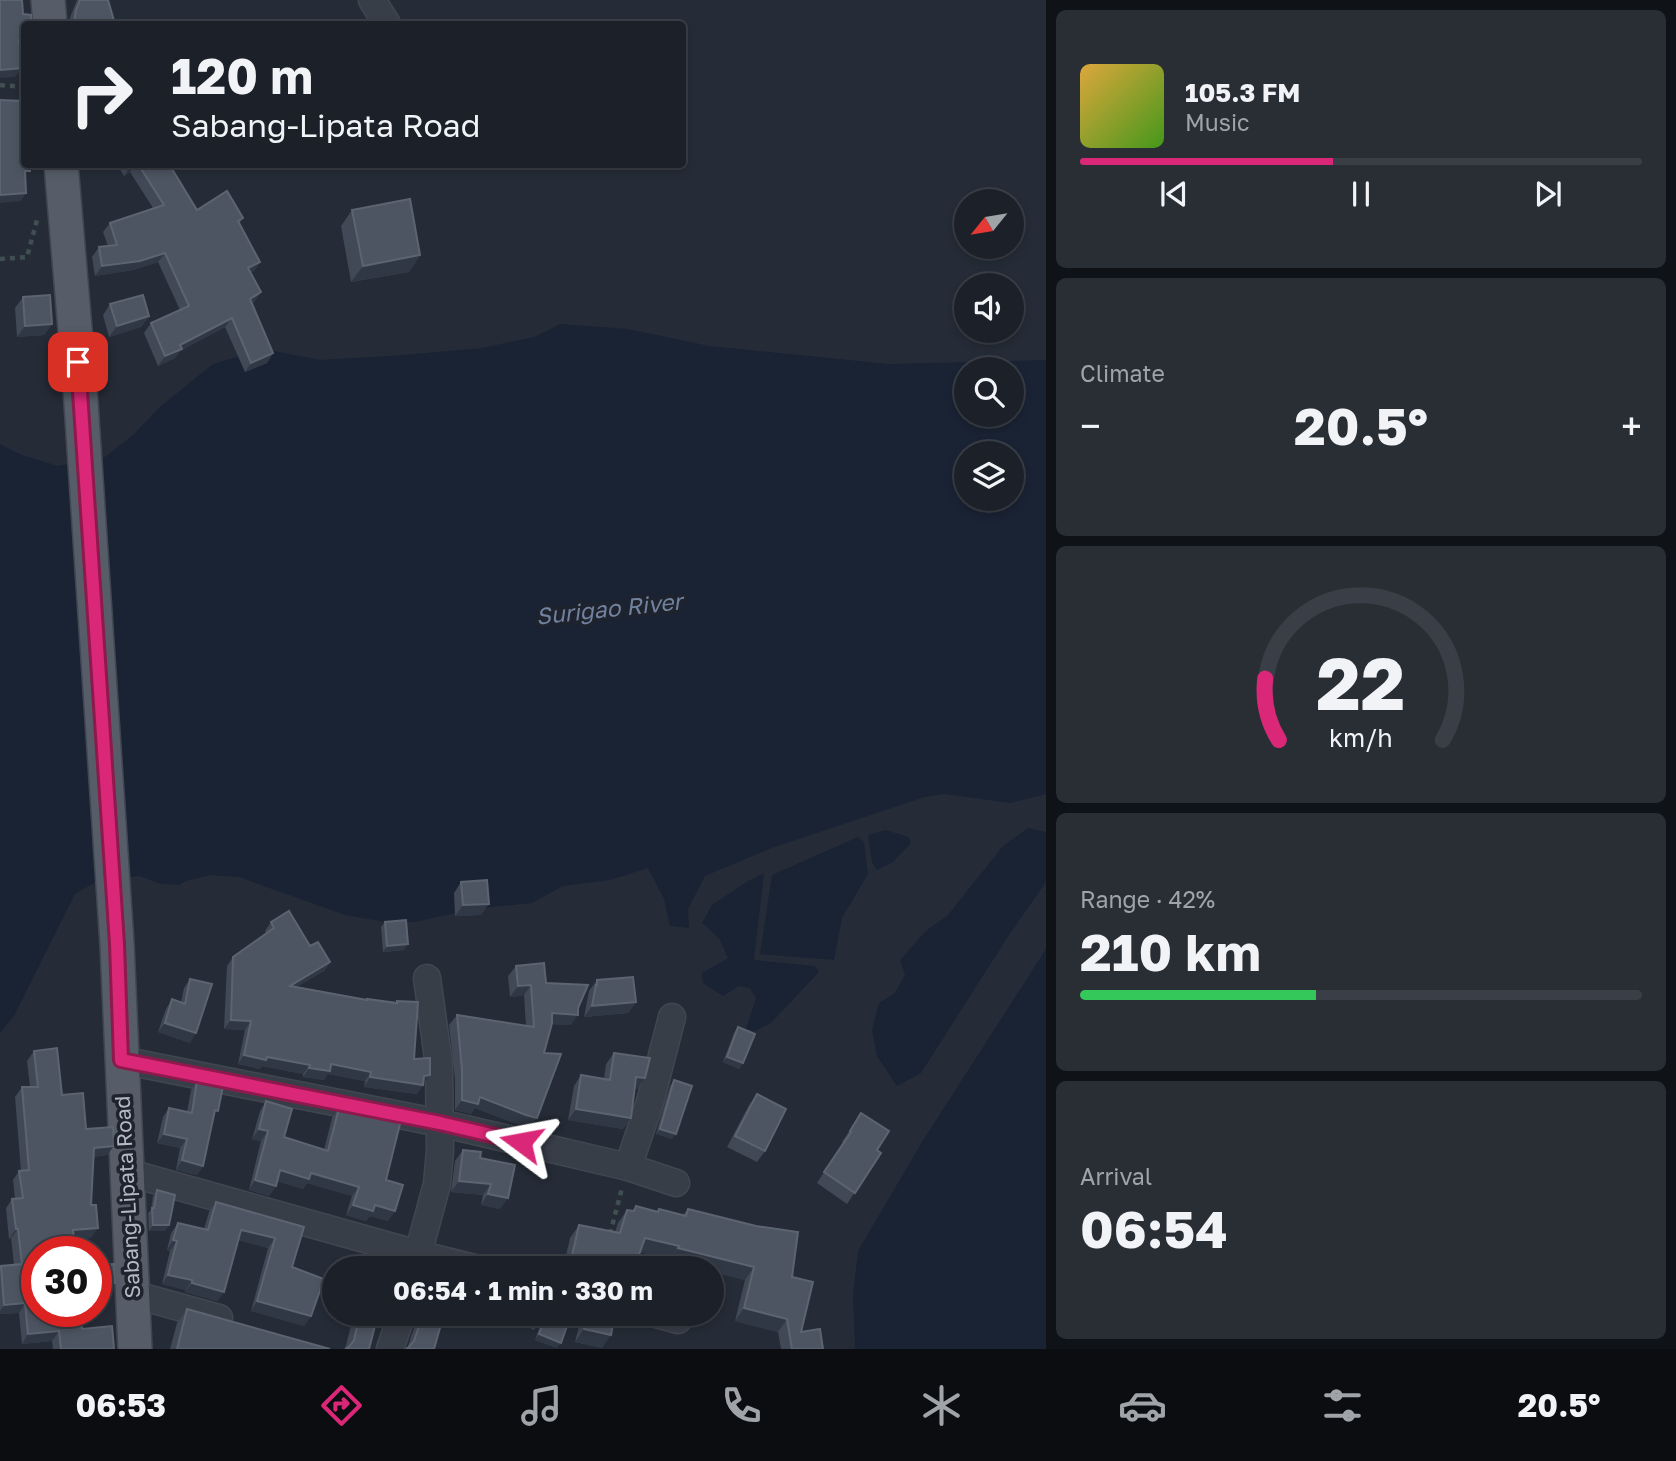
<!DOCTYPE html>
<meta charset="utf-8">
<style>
body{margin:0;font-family:"Golos Text",sans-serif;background:#292e35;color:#f1f3f6;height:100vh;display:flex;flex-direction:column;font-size:26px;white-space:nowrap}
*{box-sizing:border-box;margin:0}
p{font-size:23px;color:#a0a3a8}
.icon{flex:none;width:38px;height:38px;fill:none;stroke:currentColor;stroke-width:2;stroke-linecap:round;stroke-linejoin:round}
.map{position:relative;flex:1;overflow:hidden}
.drawer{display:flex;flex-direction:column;gap:10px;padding:10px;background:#0f1217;width:630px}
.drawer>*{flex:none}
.hud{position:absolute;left:21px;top:21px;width:665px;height:147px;border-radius:7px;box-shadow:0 4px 10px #0003,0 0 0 2px #3a3e46;background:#1c2129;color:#f1f3f6;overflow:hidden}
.needle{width:46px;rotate:240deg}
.controls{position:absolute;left:954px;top:189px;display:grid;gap:14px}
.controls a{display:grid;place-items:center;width:70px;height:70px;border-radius:50%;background:#1c2129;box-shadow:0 4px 10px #0003,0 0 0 2px #3a3e46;font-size:35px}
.speed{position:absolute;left:21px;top:1236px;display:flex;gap:14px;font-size:35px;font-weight:700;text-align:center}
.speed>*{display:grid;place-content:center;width:91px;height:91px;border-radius:50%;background:#1c2129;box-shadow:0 4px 10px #0003,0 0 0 2px #3a3e46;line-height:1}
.speed .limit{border:10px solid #d22;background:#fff;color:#111}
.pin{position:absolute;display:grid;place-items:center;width:60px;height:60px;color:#fff;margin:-30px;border-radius:14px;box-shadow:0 4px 10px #0006}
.me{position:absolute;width:77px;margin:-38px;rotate:283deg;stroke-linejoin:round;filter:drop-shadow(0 0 5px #0008)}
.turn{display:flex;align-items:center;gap:24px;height:147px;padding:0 35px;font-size:32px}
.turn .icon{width:91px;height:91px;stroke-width:2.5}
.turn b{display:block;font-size:49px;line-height:60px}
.big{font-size:52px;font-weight:700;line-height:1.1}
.drawer .tile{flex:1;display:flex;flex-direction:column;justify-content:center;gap:10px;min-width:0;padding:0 24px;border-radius:10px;background:#292e35}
.drawer .dial{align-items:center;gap:0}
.dial svg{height:182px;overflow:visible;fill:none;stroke:#3a3e46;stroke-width:7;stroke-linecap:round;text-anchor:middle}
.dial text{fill:#f1f3f6;stroke:none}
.song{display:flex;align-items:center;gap:21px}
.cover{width:84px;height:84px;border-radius:10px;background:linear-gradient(135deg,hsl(40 70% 55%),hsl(100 70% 35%))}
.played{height:7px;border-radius:4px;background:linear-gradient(90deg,#db2777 45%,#3a3e46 45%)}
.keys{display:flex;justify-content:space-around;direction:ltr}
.heat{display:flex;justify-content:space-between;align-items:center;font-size:38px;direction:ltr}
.charge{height:10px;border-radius:5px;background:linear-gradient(90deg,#34c759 42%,#3a3e46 0)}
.trip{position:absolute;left:322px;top:1256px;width:402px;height:70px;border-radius:35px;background:#1c2129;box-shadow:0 4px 10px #0003,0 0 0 2px #3a3e46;font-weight:700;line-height:70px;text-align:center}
.tab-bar{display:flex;height:112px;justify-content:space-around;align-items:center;background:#0b0d10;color:#a0a3a8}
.tab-bar .icon{width:49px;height:49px}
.tab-bar .current{color:#db2777}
.tab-bar b{font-size:32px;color:#f1f3f6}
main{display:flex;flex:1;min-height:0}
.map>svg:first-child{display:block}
.water{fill:#1a2334;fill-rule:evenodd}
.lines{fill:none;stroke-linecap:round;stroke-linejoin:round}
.minor-casing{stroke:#414751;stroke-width:29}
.major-casing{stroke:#414751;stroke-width:36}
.path{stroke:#404f51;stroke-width:4.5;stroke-dasharray:5 5;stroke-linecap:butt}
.minor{stroke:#383e48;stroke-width:26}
.major{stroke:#565d68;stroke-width:33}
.wall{fill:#414856}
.shaded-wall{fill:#303845}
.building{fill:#4d5562;stroke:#5d6471;stroke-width:2}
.route-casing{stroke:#8e194d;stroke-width:18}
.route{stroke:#db2777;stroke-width:12}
.labels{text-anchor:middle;stroke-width:7;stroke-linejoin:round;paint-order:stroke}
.street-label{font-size:21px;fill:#b3b9c4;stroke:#1e232d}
.water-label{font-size:23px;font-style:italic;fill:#71829f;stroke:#1e232d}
</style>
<main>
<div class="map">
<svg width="1046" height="1349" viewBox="0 0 1046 1349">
<rect width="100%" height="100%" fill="#252c37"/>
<!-- water -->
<g class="water">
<path d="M560,324L628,329L709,346L889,364L1046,360V794L1010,803L944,794L925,797L772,848L705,876L688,909L689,928L670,926L664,899L648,868L610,880L563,886L532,903L473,909L415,922H385L345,915L239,877L210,875L186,881L179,885L161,884L139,876L99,880L75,894L14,1016L0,1033V444L22,455L58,466L105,457L133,435L161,406L213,364L264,349L320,360L403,355L482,348L534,337ZM966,369H1012V415H966ZM966,453H1012V499H966Z"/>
<polygon points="1028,828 1046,832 1046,882 1007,938 921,1073 897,1086 877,1056 872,1030 879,1003 894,994 905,975 900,960 927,930 947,916 1003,846"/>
<polygon points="885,830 909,837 911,843 893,862 877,870 872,862 868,835"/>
<polygon points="858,837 864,842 868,874 842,918 834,960 760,954 772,875"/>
<polygon points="764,873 754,960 815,966 819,972 771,1023 755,1031 746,1029 756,998 750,988 739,986 723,996 703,983 702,973 728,958 719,938 702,923 712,905 748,881"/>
<polygon points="1046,949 1046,1349 855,1349 853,1295 858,1251 922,1142"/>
</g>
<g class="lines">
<!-- minor casing -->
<g class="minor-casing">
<g id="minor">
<polyline points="372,0 387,24"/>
<polyline points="121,1060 440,1123 628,1167 676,1183"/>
<polyline points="628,1167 650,1102 672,1017"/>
<polyline points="126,1172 418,1254 479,1269"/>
<polyline points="414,1269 437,1184 440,1151 439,1065 427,978"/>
<polyline points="132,1294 219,1318"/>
<polyline points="656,1314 678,1320"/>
<polyline points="390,1349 402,1314"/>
</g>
</g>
<!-- major casing -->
<g class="major-casing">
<g id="major">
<polyline points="48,0 50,24"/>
<polyline points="61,164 80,388 117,944 135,1349"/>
</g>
</g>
<!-- path -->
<g class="path">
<polyline points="0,85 24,87"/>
<polyline points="0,259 27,257 37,220"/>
<polyline points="610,1234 622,1188"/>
</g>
<!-- minor -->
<use href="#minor" class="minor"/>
<!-- major -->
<use href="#major" class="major"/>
</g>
<!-- wall -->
<g class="wall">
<polygon points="77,0 108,0 115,24 68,24 69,20"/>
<polygon points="117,164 177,164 171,168 197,210 243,218 239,224 260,262 254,271 250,273 261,292 254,302 252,303 273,353 267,363 245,372 225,327 180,351 175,358 158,366 144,333 151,323 180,310 158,262 133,270 95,276 92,257 99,247 108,246 103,232 110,223 153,208 130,172 124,176"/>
<polygon points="352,210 420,255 409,272 351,282 341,226"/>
<polygon points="23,297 52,324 44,335 17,337 15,308"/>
<polygon points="110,304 149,316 141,327 109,337 103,315"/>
<polygon points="461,882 481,915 455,916 454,893"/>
<polygon points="271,922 310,946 330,962 324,971 296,987 367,1000 396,1003 397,1001 414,1059 423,1084 417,1094 364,1087 365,1081 328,1074 324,1080 303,1077 303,1074 262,1066 260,1069 238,1064 245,1030 224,1029 227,966 233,957 266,934 265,931"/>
<polygon points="385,922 404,950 383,952 381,927"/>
<polygon points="516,966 546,983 571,1025 552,1024 544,1053 537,1118 529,1128 519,1125 475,1108 471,1114 455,1110 455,1080 449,1025 457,1015 526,1026 524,995 510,997 508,976"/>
<polygon points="190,979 190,1043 158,1032 166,1009 172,999 181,1002 184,988"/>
<polygon points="597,980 636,1002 628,1013 584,1017 589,991"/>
<polygon points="738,1027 743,1063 739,1069 723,1062 734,1033"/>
<polygon points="34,1051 86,1129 107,1155 93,1157 91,1238 73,1239 82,1329 114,1349 53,1349 52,1341 22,1344 19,1313 0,1314 0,1267 1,1266 14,1265 11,1238 9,1239 6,1208 12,1199 15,1199 13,1180 19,1171 21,1171 15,1097 22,1087 30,1087 27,1061"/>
<polygon points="614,1053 637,1089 634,1089 631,1118 623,1129 568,1120 574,1086 581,1075 604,1079 606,1064"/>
<polygon points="674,1080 672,1139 656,1134 670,1086"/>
<polygon points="197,1081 214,1117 203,1166 197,1175 176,1170 180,1148 157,1143 163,1117 169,1108 187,1112 191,1090"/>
<polygon points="757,1094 765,1151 757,1162 727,1147 749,1105"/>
<polygon points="266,1101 284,1137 324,1150 332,1118 339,1108 386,1180 395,1211 388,1221 370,1216 366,1221 346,1215 352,1196 307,1183 303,1189 277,1181 276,1186 269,1196 249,1190 261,1141 252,1139 260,1111"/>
<polygon points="861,1113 877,1150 881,1153 847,1204 817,1183 843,1143 842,1142"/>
<polygon points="463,1150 480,1158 500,1209 481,1205 483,1195 451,1192 455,1161"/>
<polygon points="157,1190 169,1225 165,1231 149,1231 148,1213 151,1210 153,1196"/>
<polygon points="216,1202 304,1227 292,1267 311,1316 304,1326 251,1311 268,1248 238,1240 224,1292 217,1301 185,1292 186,1290 162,1284 170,1251 167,1250 171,1233 178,1223 204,1229 209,1212"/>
<polygon points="636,1206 657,1212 659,1209 683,1215 688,1209 792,1277 801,1332 823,1349 781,1349 778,1332 735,1321 745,1280 669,1261 670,1259 640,1252 634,1269 563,1269 570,1238 579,1225 615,1232 618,1223 627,1210 633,1211"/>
<polygon points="187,1309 330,1349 170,1349 177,1323"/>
<polygon points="354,1314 378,1314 369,1349 345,1349"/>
<polygon points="417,1314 444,1314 434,1349 407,1349 417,1319"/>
<polygon points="485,1314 502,1314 498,1320"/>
<polygon points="503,1314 545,1314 534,1330"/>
<polygon points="582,1314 615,1314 602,1348 575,1342"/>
<polygon points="546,1315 557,1348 535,1340 542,1320"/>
</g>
<!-- shaded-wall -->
<g class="shaded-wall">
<polygon points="19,40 24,40 24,50 12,49"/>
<polygon points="22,68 15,77 0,78 0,70"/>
<polygon points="134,164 136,164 130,172 124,176 130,167"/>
<polygon points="26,193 21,201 0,203 0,195"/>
<polygon points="165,253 158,262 133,270 95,276 102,266"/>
<polygon points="420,255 409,272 351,282 363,266"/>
<polygon points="260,262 254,271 241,278 248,268"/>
<polygon points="261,292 254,302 243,308 250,299"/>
<polygon points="149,316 141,327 109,337 117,326"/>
<polygon points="232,318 225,327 180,351 175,358 158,366 165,356 180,345"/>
<polygon points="52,324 44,335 17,337 25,326"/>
<polygon points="273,353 267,363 245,372 251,363"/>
<polygon points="489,904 481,915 455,916 463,905"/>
<polygon points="408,944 404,950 383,952 387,946"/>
<polygon points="330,962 324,971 283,995 290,986"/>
<polygon points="531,985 524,995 510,997 518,986"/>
<polygon points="636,1002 628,1013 584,1017 592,1006"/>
<polygon points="552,1013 578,1015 571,1025 545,1024"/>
<polygon points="231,1020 251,1021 245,1030 224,1029"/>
<polygon points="165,1023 196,1033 190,1043 158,1032"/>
<polygon points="244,1055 267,1057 310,1065 303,1074 262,1066 260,1069 238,1064"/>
<polygon points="727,1057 743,1063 739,1069 723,1062"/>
<polygon points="331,1064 371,1072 365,1081 328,1074 324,1080 303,1077 309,1068"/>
<polygon points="430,1075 417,1094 364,1087 370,1077"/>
<polygon points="636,1077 645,1078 637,1089 628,1088"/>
<polygon points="480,1097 537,1118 529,1128 519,1125 475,1108 471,1114 455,1110 462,1100"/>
<polygon points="576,1109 631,1118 623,1129 568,1120"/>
<polygon points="259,1129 268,1131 261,1141 252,1139"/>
<polygon points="660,1129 676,1134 672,1139 656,1134"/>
<polygon points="164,1134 187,1139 180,1148 157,1143"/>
<polygon points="114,1146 107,1155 87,1158 94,1148"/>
<polygon points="182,1160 203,1166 197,1175 176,1170"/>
<polygon points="280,1170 311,1173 359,1187 352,1196 307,1183 303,1189 273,1180"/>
<polygon points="255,1180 276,1186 269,1196 249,1190"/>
<polygon points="459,1181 491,1184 483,1195 451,1192"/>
<polygon points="488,1194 508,1198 500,1209 481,1205"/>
<polygon points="353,1205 375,1205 395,1211 388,1221 370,1216 366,1221 346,1215"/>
<polygon points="153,1225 169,1225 165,1231 149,1231"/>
<polygon points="98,1228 91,1238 66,1240 73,1230"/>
<polygon points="16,1229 18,1229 11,1238 9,1239"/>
<polygon points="241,1230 275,1238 268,1248 234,1239"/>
<polygon points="645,1238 679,1246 670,1259 636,1251"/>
<polygon points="173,1240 177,1241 170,1251 167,1250"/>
<polygon points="678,1248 754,1267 745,1280 712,1272 712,1269 699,1269 669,1261"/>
<polygon points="168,1275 192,1280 186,1290 162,1284"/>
<polygon points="115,1283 109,1293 96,1293 96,1284"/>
<polygon points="192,1283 224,1292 217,1301 185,1292"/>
<polygon points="257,1301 311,1316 304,1326 251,1311"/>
<polygon points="25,1303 19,1313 0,1314 0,1311 4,1305"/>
<polygon points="744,1308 787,1319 778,1332 735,1321"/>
<polygon points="447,1314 472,1314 468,1320"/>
<polygon points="584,1329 611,1335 602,1348 575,1342"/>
<polygon points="59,1331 52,1341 22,1344 28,1334"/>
<polygon points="539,1334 561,1343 557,1348 535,1340"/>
</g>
<!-- building -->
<g class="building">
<polygon points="0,0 22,0 23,14 31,15 31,24 24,24 24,40 19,40 22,68 0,70"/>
<polygon points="80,0 108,0 115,24 72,24 74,22 76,10"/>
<polygon points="0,100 24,101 24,164 29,164 30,171 25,171 26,193 0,195"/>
<polygon points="138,164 169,164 197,210 227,191 243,218 238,221 260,262 248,268 261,292 250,299 273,353 251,363 232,318 180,345 182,349 165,356 151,323 189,306 165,253 140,261 102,266 99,247 117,245 110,223 164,205"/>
<polygon points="410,199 420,255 363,266 352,210"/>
<polygon points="50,295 52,324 25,326 23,297"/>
<polygon points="143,295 149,316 117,326 110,304"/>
<polygon points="487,880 489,904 463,905 461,882"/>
<polygon points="289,911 310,946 318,942 330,962 290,986 367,1000 367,999 397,1003 397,1001 418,1002 414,1059 430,1058 430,1075 424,1076 423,1085 370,1077 371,1072 331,1064 330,1071 309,1068 310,1065 267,1057 266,1060 244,1055 251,1021 231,1020 233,957 274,928 271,922"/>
<polygon points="406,920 408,944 387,946 385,922"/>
<polygon points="544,963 546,983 588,985 578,1008 578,1015 552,1013 552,1023 544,1053 561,1054 537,1118 526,1115 480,1097 478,1104 462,1100 462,1070 457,1015 534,1027 531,985 518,986 516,966"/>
<polygon points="633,977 636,1002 592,1006 596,985 597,985 597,980"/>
<polygon points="190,979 212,984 196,1033 165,1023 172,999 185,1004"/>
<polygon points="738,1027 755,1034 743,1063 727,1057"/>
<polygon points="57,1048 62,1095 83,1093 86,1129 113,1127 114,1146 94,1148 91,1205 96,1205 98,1228 73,1230 75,1251 37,1251 37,1311 80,1311 82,1329 112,1326 114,1349 61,1349 59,1331 28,1334 25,1303 4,1305 1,1266 22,1264 18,1229 16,1229 12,1199 23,1198 19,1171 29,1170 22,1087 38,1087 34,1051"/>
<polygon points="614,1053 650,1058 645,1078 636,1077 631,1118 576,1109 581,1075 610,1080"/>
<polygon points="674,1080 692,1086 676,1134 660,1129"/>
<polygon points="197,1081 223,1086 218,1111 215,1110 203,1166 182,1160 187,1139 164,1134 169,1108 192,1113"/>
<polygon points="757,1094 786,1109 765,1151 735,1136"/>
<polygon points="266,1101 292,1109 284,1137 328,1151 339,1108 401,1120 386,1180 403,1185 395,1211 375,1205 373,1211 353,1205 359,1187 311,1173 309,1179 280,1170 276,1186 255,1180 268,1131 259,1129"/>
<polygon points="861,1113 889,1131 877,1150 881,1153 855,1193 824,1172 851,1132 850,1131"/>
<polygon points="463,1150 481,1152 480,1158 515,1165 508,1198 488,1194 491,1184 459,1181"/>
<polygon points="157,1190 175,1195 169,1225 153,1225 152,1208 154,1208"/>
<polygon points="216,1202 304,1227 292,1267 324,1279 311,1316 257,1301 275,1238 241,1230 224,1292 192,1283 192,1280 168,1275 177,1241 173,1240 178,1223 208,1230"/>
<polygon points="636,1206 658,1212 659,1209 686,1216 688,1209 756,1226 798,1232 792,1277 813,1282 801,1332 820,1329 823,1349 792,1349 787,1319 744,1308 754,1267 678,1248 679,1246 645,1238 634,1269 569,1269 579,1225 620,1233 627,1210 634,1211"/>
<polygon points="439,1259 482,1269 431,1269 434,1267"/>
<polygon points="114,1264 115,1283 96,1284 96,1265"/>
<polygon points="187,1309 330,1349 177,1349"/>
<polygon points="360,1314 378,1314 369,1349 345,1349 349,1347 354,1340"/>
<polygon points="423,1314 444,1314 434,1349 406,1349 409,1347 414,1341"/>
<polygon points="588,1314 615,1314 611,1335 584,1329"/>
<polygon points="546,1315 568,1323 561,1343 539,1334"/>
</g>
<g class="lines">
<!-- route casing -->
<g class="route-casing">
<polyline id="route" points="78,362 117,944 121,1060 440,1123 521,1142"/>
</g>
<!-- route -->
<use href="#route" class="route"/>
</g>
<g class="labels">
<!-- street labels -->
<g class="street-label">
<text transform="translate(128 1197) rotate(-93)" y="7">Sabang-Lipata Road</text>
</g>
<!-- water labels -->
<g class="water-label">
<text transform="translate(609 609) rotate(-6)" y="8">Surigao River</text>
</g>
</g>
</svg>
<div class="controls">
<a><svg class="needle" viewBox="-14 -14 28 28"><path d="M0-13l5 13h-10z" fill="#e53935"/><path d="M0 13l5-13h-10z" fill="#a0a3a8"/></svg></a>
<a><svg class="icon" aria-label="sound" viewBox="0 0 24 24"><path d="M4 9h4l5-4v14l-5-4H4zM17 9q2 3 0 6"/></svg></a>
<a><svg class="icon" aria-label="search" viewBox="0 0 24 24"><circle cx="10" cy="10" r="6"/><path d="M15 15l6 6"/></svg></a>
<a><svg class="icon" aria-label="layers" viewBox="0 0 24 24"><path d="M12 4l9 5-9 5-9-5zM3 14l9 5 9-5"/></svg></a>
</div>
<div class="speed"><div class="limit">30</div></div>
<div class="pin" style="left:78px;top:362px;background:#d93025"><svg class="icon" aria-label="arrive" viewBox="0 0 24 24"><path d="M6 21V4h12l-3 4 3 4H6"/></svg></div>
<svg class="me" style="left:521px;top:1142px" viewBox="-20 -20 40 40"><path d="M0-17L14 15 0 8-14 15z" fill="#db2777" stroke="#fff" stroke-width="4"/></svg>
<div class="trip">06:54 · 1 min · 330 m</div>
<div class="hud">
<div class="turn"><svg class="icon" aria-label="right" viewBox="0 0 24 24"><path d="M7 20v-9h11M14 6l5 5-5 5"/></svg><div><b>120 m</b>Sabang-Lipata Road</div></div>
</div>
</div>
<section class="drawer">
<div class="tile">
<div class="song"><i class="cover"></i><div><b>105.3 FM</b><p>Music</p></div></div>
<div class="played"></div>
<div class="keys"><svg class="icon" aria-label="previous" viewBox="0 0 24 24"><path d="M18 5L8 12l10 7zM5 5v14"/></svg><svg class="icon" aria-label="pause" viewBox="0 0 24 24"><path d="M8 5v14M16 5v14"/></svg><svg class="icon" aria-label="next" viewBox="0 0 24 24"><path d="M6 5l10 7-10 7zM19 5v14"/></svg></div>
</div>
<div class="tile"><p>Climate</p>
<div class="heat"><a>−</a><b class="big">20.5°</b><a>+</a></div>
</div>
<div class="tile dial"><svg viewBox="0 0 100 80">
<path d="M14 69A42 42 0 1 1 86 69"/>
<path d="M14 69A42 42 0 0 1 8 42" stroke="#db2777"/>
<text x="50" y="56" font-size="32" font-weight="700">22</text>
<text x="50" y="72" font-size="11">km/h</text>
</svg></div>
<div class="tile"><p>Range · 42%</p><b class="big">210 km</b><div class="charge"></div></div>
<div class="tile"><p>Arrival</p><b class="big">06:54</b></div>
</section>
</main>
<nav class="tab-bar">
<b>06:53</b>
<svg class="icon current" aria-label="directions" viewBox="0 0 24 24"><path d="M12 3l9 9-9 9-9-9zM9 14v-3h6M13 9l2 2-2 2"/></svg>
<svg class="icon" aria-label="music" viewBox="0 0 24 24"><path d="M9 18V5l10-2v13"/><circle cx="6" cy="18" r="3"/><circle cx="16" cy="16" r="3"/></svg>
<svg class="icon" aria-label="phone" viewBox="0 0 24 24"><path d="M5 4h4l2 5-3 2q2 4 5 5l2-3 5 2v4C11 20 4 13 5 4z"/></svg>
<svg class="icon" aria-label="climate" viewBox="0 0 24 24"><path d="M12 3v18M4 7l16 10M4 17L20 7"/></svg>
<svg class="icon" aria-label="car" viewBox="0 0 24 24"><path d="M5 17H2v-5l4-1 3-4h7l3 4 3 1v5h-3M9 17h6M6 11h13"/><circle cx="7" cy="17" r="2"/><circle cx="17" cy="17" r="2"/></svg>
<svg class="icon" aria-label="filters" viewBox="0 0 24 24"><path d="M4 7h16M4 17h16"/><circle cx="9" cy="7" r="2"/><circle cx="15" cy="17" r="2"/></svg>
<b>20.5°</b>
</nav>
